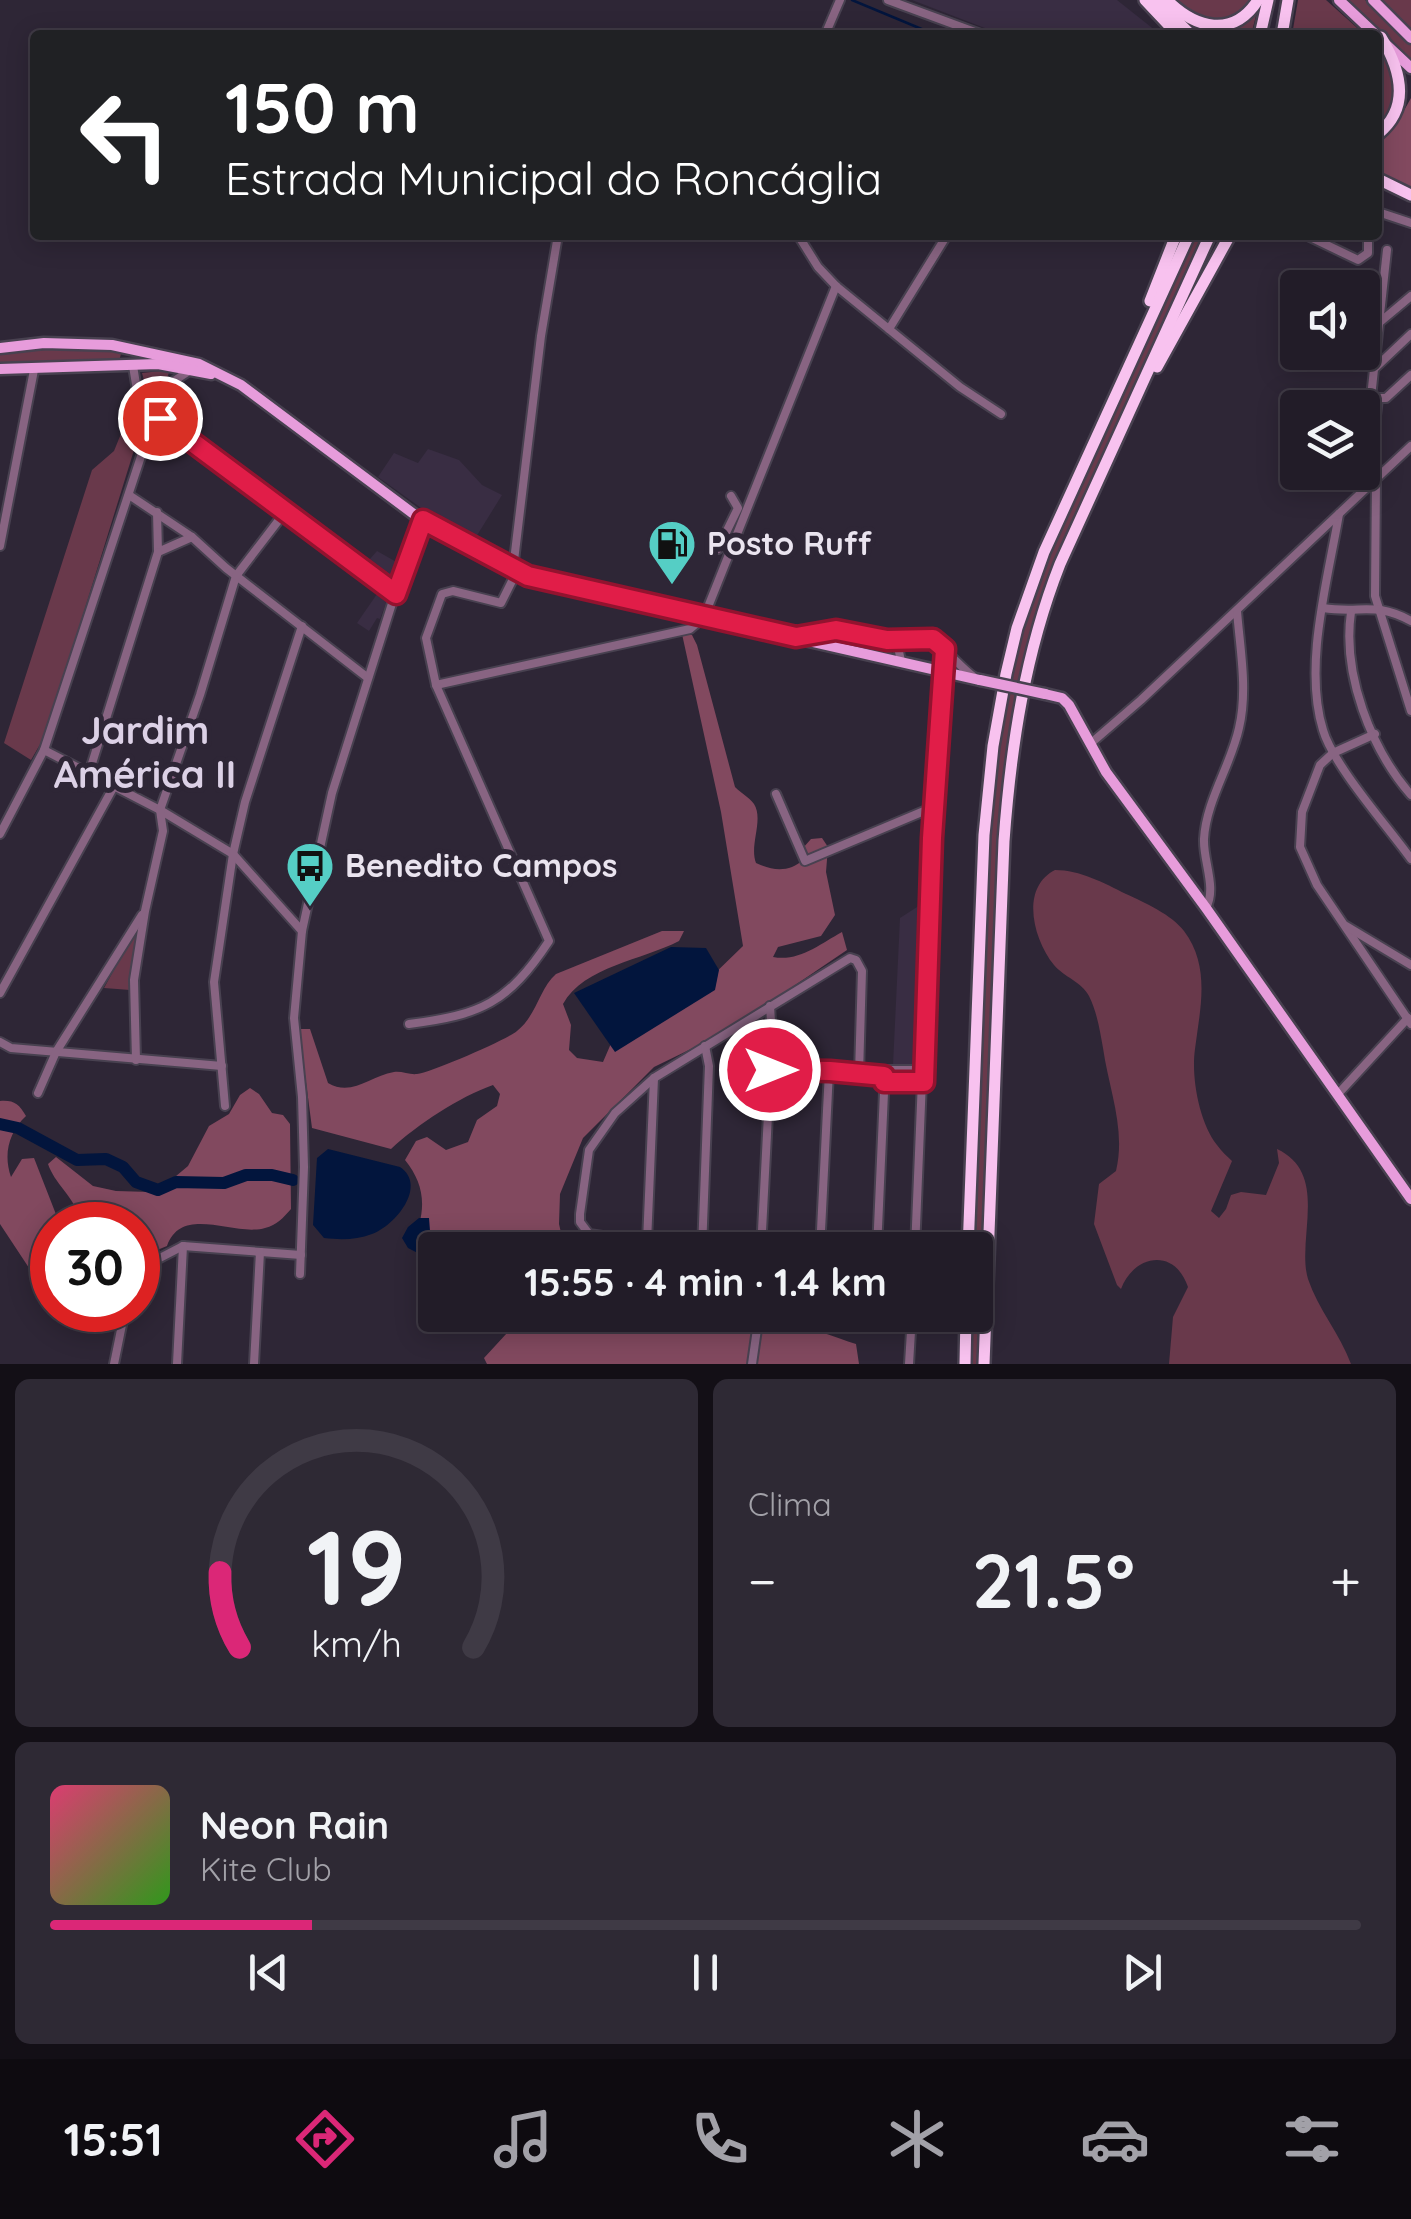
<!DOCTYPE html>
<html lang="pt">
<meta charset="utf-8">
<style>
body{margin:0;font-family:Quicksand,sans-serif;background:#2e2934;color:#f1f3f6;height:100vh;display:flex;flex-direction:column;font-size:38px;white-space:nowrap}
*{box-sizing:border-box;margin:0}
p{font-size:32px;color:#a2a1a8}
.icon{flex:none;width:55px;height:55px;fill:none;stroke:currentColor;stroke-width:2;stroke-linecap:round;stroke-linejoin:round}
.map{position:relative;height:1364px;overflow:hidden}
.sheet{display:flex;flex-direction:column;gap:15px;padding:15px;background:#130f16;flex:1}
.sheet>*{flex:none}
.banner{position:absolute;left:30px;top:30px;width:1352px;height:210px;border-radius:10px;box-shadow:0 5px 25px #0003,0 0 0 2px #3f3a45;background:#202124;color:#fff;overflow:hidden}
.fabs{position:absolute;left:1280px;top:270px;display:grid;gap:20px}
.fabs a{display:grid;place-items:center;width:100px;height:100px;border-radius:10px;background:#221c28;box-shadow:0 5px 25px #0003,0 0 0 2px #3f3a45;font-size:50px}
.speed{position:absolute;left:30px;top:1202px;display:flex;gap:20px;font-size:50px;font-weight:700;text-align:center}
.speed>*{display:grid;place-content:center;width:130px;height:130px;border-radius:50%;background:#221c28;box-shadow:0 5px 25px #0003,0 0 0 2px #3f3a45;line-height:1}
.speed .limit{border:15px solid #d22;background:#fff;color:#111}
.pin{position:absolute;display:grid;place-items:center;width:85px;height:85px;color:#fff;margin:-42px;border:5px solid #fff;border-radius:50%;box-shadow:0 2px 10px #0007}
.me{position:absolute;width:110px;margin:-55px;rotate:90deg;stroke-linejoin:round;filter:drop-shadow(0 0 8px #0008)}
.turn{display:flex;align-items:center;gap:35px;height:210px;padding:0 30px;font-size:45px}
.turn .icon{width:130px;height:130px;stroke-width:2.5}
.turn b{display:block;font-size:70px;line-height:85px}
.big{font-size:75px;font-weight:700;line-height:1.1}
.sheet .card{flex:1;display:flex;flex-direction:column;justify-content:center;gap:15px;min-width:0;padding:0 35px;border-radius:15px;background:#2e2934}
.sheet .dial{align-items:center;gap:0}
.dial svg{height:260px;overflow:visible;fill:none;stroke:#3f3a45;stroke-width:7;stroke-linecap:round;text-anchor:middle}
.dial text{fill:#f1f3f6;stroke:none}
.song{display:flex;align-items:center;gap:30px}
.cover{width:120px;height:120px;border-radius:15px;background:linear-gradient(135deg,hsl(340 70% 55%),hsl(110 70% 35%))}
.played{height:10px;border-radius:5px;background:linear-gradient(90deg,#db2777 20%,#3f3a45 20%)}
.keys{display:flex;justify-content:space-around;direction:ltr}
.heat{display:flex;justify-content:space-between;align-items:center;font-size:55px;direction:ltr}
.sheet .tiles{flex:1;display:grid;gap:15px;grid-template-columns:1fr 1fr}
.card:last-child{grid-column:span 2}
.trip{position:absolute;left:418px;top:1232px;width:575px;height:100px;border-radius:10px;background:#221c28;box-shadow:0 5px 25px #0003,0 0 0 2px #3f3a45;font-weight:700;line-height:100px;text-align:center}
.tab-bar{display:flex;height:160px;justify-content:space-around;align-items:center;background:#0e0b10;color:#a2a1a8}
.tab-bar .icon{width:70px;height:70px}
.tab-bar .on{color:#db2777}
.tab-bar b{font-size:45px;color:#f1f3f6}
.map>svg:first-child{display:block}
.built{fill:#392d43}
.green{fill:#69394b}
.forest{fill:#82495f}
.water{fill:#02153d}
.lines{fill:none;stroke-linecap:round;stroke-linejoin:round}
.stream{stroke:#02153d;stroke-width:2.5}
.river{stroke:#02153d;stroke-width:12}
.minor-casing{stroke:#484150;stroke-width:12}
.major-casing{stroke:#484150;stroke-width:15}
.highway-casing{stroke:#484150;stroke-width:16}
.minor{stroke:#886482;stroke-width:8}
.major{stroke:#e79cdb;stroke-width:10}
.highway{stroke:#f8c2ef;stroke-width:11}
.major-bridge-casing{stroke:#484150;stroke-width:15;stroke-linecap:butt}
.major-bridge{stroke:#e79cdb;stroke-width:10}
.route-casing{stroke:#92132f;stroke-width:25}
.route{stroke:#e11d48;stroke-width:18}
.labels{text-anchor:middle;stroke-width:10;stroke-linejoin:round;paint-order:stroke}
.poi-label{font-size:32px;font-weight:bold;fill:#eae4ef;stroke:#2e2636;text-anchor:start}
.quarter-label{font-size:38px;font-weight:bold;fill:#dcd1e6;stroke:#2e2636}
</style>
<div class="map">
<svg width="1411" height="1364" viewBox="0 0 1411 1364">
<rect width="100%" height="100%" fill="#2e2636"/>
<!-- built -->
<g class="built">
<polygon points="912,0 1117,0 1161,35 1003,35"/>
<polygon points="428,449 459,460 482,485 502,495 476,537 434,512 424,510 378,477 394,453 418,463"/>
<polygon points="377,551 400,564 393,581 389,583 384,583 363,567"/>
<polygon points="377,594 387,600 380,619 377,618 369,631 357,623"/>
<polygon points="928,900 920,1066 893,1065 900,918"/>
</g>
<!-- green -->
<g class="green">
<path d="M1174,0H1254C1223,27 1206,27 1174,0Z"/>
<polygon points="1298,0 1326,0 1365,35 1292,35"/>
<polygon points="1347,0 1365,0 1411,44 1411,62"/>
<polygon points="1382,0 1411,0 1411,28"/>
<polygon points="1259,4 1251,35 1197,35 1186,23 1214,29"/>
<polygon points="1378,47 1394,65 1402,90 1378,131"/>
<polygon points="1194,235 1206,235 1071,528 1012,726 979,1364 970,1364 971,1315 975,1315 975,1250 972,1250 989,851 993,786 1018,639 1046,557"/>
<polygon points="101,346 121,354 119,361 0,363 0,354 3,353"/>
<polygon points="170,370 158,402 150,402 142,373"/>
<polygon points="133,404 139,434 46,734 31,760 4,743 92,470 114,451"/>
<path d="M1055,870C1080,870 1104,883 1126,894C1144,902 1172,915 1184,931C1211,967 1200,1009 1195,1049C1191,1077 1199,1122 1217,1145C1221,1151 1227,1156 1232,1161L1211,1211L1219,1218L1226,1209L1231,1195L1241,1192L1266,1195L1279,1163L1277,1149C1330,1174 1296,1239 1308,1279C1318,1309 1340,1334 1351,1364H1169L1173,1317L1188,1287C1174,1246 1133,1256 1121,1289L1117,1285L1094,1224L1099,1184L1116,1171C1126,1129 1109,1090 1103,1048C1100,1031 1097,1012 1089,996C1082,982 1064,977 1054,965C1033,939 1020,888 1055,870Z"/>
<polygon points="137,935 130,990 104,988 132,937"/>
</g>
<!-- forest -->
<g class="forest">
<polygon points="1411,98 1411,189 1378,172 1378,137 1397,123"/>
<path d="M682,634L692,635L697,645L735,787C741,793 749,797 754,804C764,820 749,845 756,863C773,871 789,873 804,859L803,848L811,839L822,838L828,847L826,872L835,915L821,936L778,947L773,957C799,962 820,944 842,932L847,950L726,1032L654,1067L583,1138L560,1194L559,1224L565,1250H436L419,1225C426,1200 421,1180 405,1160L416,1141L427,1137L446,1150L468,1142L477,1120L497,1106L500,1094L493,1085C459,1097 418,1124 391,1149L312,1128L299,1029H310L328,1083C352,1097 370,1076 394,1072C402,1071 410,1075 417,1074C432,1072 506,1040 517,1031C537,1015 539,989 556,974L662,931H684L679,941C643,960 584,966 563,1004L571,1025L569,1050L577,1058L603,1062L619,1025L708,980L743,946L721,812Z"/>
<path d="M250,1088L259,1094L272,1113L283,1115L290,1124L291,1209C283,1218 277,1225 265,1228C234,1237 182,1204 167,1246L145,1255L138,1250V1225H52V1271L35,1277L0,1224V1101C14,1100 19,1104 26,1116C9,1132 3,1154 11,1177L22,1159L34,1158L59,1222L77,1212C71,1194 55,1184 48,1164L56,1157L93,1186L116,1191L150,1192L163,1187L188,1166L209,1126L229,1114L240,1095Z"/>
<path d="M517,1315H744L768,1329C795,1319 830,1336 856,1344L859,1364H487L484,1358L507,1333Z"/>
</g>
<!-- water -->
<g class="water">
<polygon points="671,947 706,948 719,970 715,990 615,1052 574,993"/>
<path d="M328,1149L400,1167C428,1186 395,1226 372,1234C356,1240 341,1240 324,1238L313,1225L317,1158Z"/>
<polygon points="419,1218 429,1218 430,1231 441,1250 435,1250 435,1262 408,1248 402,1238 408,1227"/>
</g>
<g class="lines">
<!-- stream -->
<polyline class="stream" points="852,0 936,35"/>
<!-- river -->
<polyline class="river" points="0,1124 18,1128 77,1160 106,1159 123,1167 136,1182 158,1190 176,1182 224,1183 246,1175 272,1175 293,1180"/>
<!-- minor casing -->
<g class="minor-casing">
<g id="minor">
<polyline points="888,0 983,35"/>
<polyline points="825,35 840,0"/>
<polyline points="1378,212 1411,223"/>
<polyline points="798,235 818,267 836,286 960,387 1001,414"/>
<polyline points="1306,235 1358,260 1368,253 1368,235"/>
<polyline points="1380,322 1411,296"/>
<polyline points="889,329 947,235"/>
<polyline points="133,366 139,402 149,414"/>
<polyline points="1375,368 1411,334"/>
<polyline points="1378,398 1373,442 1376,478 1375,596 1411,711"/>
<polyline points="1378,398 1371,397 1387,250"/>
<polyline points="1378,398 1386,398 1411,375"/>
<polyline points="159,410 174,381 189,371"/>
<polyline points="160,418 395,594"/>
<polyline points="129,495 192,537 226,568 368,678"/>
<polyline points="157,512 158,552 192,537"/>
<path d="M1339,514C1328,579 1303,666 1323,730C1333,765 1388,827 1411,859"/>
<polyline points="0,546 34,370"/>
<polyline points="718,549 738,508 731,496"/>
<polyline points="513,569 541,336 558,235"/>
<path d="M1323,608C1362,614 1374,601 1411,621"/>
<path d="M1351,612C1342,674 1371,749 1411,795"/>
<polyline points="797,637 836,630 887,640 906,639"/>
<path d="M901,661L898,647C924,615 953,663 974,677"/>
<polyline points="436,685 426,638 442,594 453,591 501,603 517,571"/>
<polyline points="1375,734 1333,753 1320,765 1302,812 1300,847 1317,885 1411,1024"/>
<polyline points="1090,744 1141,700 1411,446"/>
<polyline points="44,750 160,810 233,854 302,931"/>
<polyline points="89,773 158,552"/>
<polyline points="776,794 805,861 936,806"/>
<polyline points="0,834 44,750 153,420"/>
<path d="M1206,908C1217,888 1203,861 1204,839C1206,801 1231,765 1239,728C1248,690 1240,649 1237,611"/>
<polyline points="1346,926 1411,965"/>
<polyline points="0,993 113,788"/>
<path d="M409,1024C481,1015 508,1003 549,941L436,685L690,629L704,617L836,286"/>
<polyline points="0,1042 11,1048 222,1066"/>
<polyline points="136,1060 134,980 145,911 163,831 160,810 200,695 236,576 285,512"/>
<polyline points="770,1070 829,1071 884,1077"/>
<polyline points="884,1082 924,1082"/>
<polyline points="38,1093 56,1052 142,915"/>
<polyline points="1338,1094 1408,1018"/>
<polyline points="225,1106 214,982 233,854 245,802 302,626"/>
<polyline points="647,1242 654,1078"/>
<polyline points="696,1250 589,1234 580,1222 580,1214 589,1150 615,1113 654,1078 850,958 856,960 862,971 859,1074"/>
<polyline points="702,1250 709,1066 705,1046"/>
<polyline points="761,1250 772,1037 770,1006"/>
<polyline points="820,1250 829,1071"/>
<polyline points="877,1250 885,1070 924,1070"/>
<polyline points="915,1250 932,838 945,649"/>
<polyline points="300,1274 304,1167 302,1097 294,1018 302,931 332,793 395,594 423,521"/>
<polyline points="138,1285 156,1260 183,1246 301,1255"/>
<polyline points="727,1315 757,1319"/>
<polyline points="114,1364 125,1310"/>
<polyline points="177,1364 183,1246"/>
<polyline points="254,1364 260,1252"/>
<polyline points="752,1364 759,1315"/>
<polyline points="909,1364 912,1315"/>
</g>
</g>
<!-- major casing -->
<g class="major-casing">
<g id="major">
<polyline points="1339,0 1411,68"/>
<polyline points="1373,0 1411,38"/>
<polyline points="0,348 44,343 112,345 199,364 241,385 423,521 528,577 980,680"/>
<polyline points="0,369 158,364 211,374"/>
<polyline points="1045,694 1062,698 1069,705 1106,772 1206,908 1411,1199"/>
</g>
</g>
<!-- highway casing -->
<g class="highway-casing">
<g id="highway">
<polyline points="1145,0 1178,35"/>
<polyline points="1156,0 1191,35"/>
<path d="M1167,0C1195,28 1233,39 1258,0"/>
<polyline points="1260,35 1268,0"/>
<polyline points="1282,35 1288,0"/>
<path d="M1378,134C1411,107 1401,70 1381,37"/>
<polyline points="1378,179 1411,195"/>
<polyline points="1150,301 1176,235"/>
<polyline points="1157,367 1230,235"/>
<polyline points="968,1250 984,835 993,746 1006,674 1017,628 1044,552 1189,235"/>
<polyline points="965,1364 966,1315"/>
<path d="M984,1364L1004,841C1011,746 1025,653 1060,564L1210,235"/>
</g>
</g>
<!-- minor -->
<use href="#minor" class="minor"/>
<!-- major -->
<use href="#major" class="major"/>
<!-- highway -->
<use href="#highway" class="highway"/>
<!-- major-bridge casing -->
<g class="major-bridge-casing">
<polyline id="major-bridge" points="980,680 1045,694"/>
</g>
<!-- major-bridge -->
<use href="#major-bridge" class="major-bridge"/>
</g>
<g class="lines">
<!-- route casing -->
<g class="route-casing">
<polyline id="route" points="160,418 396,594 423,520 528,576 796,637 836,630 887,640 933,639 945,649 932,838 924,1082 884,1082 884,1076 830,1071 770,1070"/>
</g>
<!-- route -->
<use href="#route" class="route"/>
</g>
<!-- icons -->
<defs>
<g id="fuel-pin" transform="scale(2.5)"><path d="M0 17L-7.5 6A9.5 9.5 0 1 1 7.5 6Z" fill="#55cec5" stroke="#2e2636"/><path d="M-5.5-6h7V0h2V4h1.3V-2.5L3-4.5l.8-.8L6-3V5H2.5V1h-1V6h-7ZM-4.2-4.7v3.2H.2V-4.7Z" fill="#111"/></g>
<g id="bus-pin" transform="scale(2.5)"><path d="M0 17L-7.5 6A9.5 9.5 0 1 1 7.5 6Z" fill="#55cec5" stroke="#2e2636"/><path d="M-5-6H5V4H4V6H2V4H-2V6H-4V4H-5ZM-3.5-4V0h7V-4ZM-3.5 1.2v1.5H-2V1.2ZM2 1.2v1.5H3.5V1.2Z" fill="#111"/></g>
</defs>
<g fill-rule="evenodd">
<use href="#fuel-pin" x="672" y="544"/>
<use href="#bus-pin" x="310" y="866"/>
</g>
<g class="labels">
<!-- poi labels -->
<g class="poi-label">
<text x="707" y="555">Posto Ruff</text>
<text x="345" y="877">Benedito Campos</text>
</g>
<!-- quarter labels -->
<g class="quarter-label">
<text x="145" y="744">Jardim<tspan x="145" dy="44">América II</tspan></text>
</g>
</g>
</svg>
<div class="fabs">
<a><svg class="icon" aria-label="sound" viewBox="0 0 24 24"><path d="M4 9h4l5-4v14l-5-4H4zM17 9q2 3 0 6"/></svg></a>
<a><svg class="icon" aria-label="layers" viewBox="0 0 24 24"><path d="M12 4l9 5-9 5-9-5zM3 14l9 5 9-5"/></svg></a>
</div>
<div class="speed"><div class="limit">30</div></div>
<div class="pin" style="left:160px;top:418px;background:#d93025"><svg class="icon" aria-label="arrive" viewBox="0 0 24 24"><path d="M6 21V4h12l-3 4 3 4H6"/></svg></div>
<svg class="me" style="left:770px;top:1070px" viewBox="-20 -20 40 40"><circle r="17" fill="#e11d48" stroke="#fff" stroke-width="3"/><path d="M0-11L8 9 0 5-8 9z" fill="#fff"/></svg>
<div class="trip">15:55 · 4 min · 1.4 km</div>
<div class="banner">
<div class="turn"><svg class="icon" aria-label="left" viewBox="0 0 24 24"><path d="M17 20v-9H6M10 6l-5 5 5 5"/></svg><div><b>150 m</b>Estrada Municipal do Roncáglia</div></div>
</div>
</div>
<section class="sheet">
<div class="tiles">
<div class="card dial"><svg viewBox="0 0 100 80">
<path d="M14 69A42 42 0 1 1 86 69"/>
<path d="M14 69A42 42 0 0 1 8 46" stroke="#db2777"/>
<text x="50" y="56" font-size="32" font-weight="700">19</text>
<text x="50" y="72" font-size="11">km/h</text>
</svg></div>
<div class="card"><p>Clima</p>
<div class="heat"><a>−</a><b class="big">21.5°</b><a>+</a></div>
</div>
<div class="card">
<div class="song"><i class="cover"></i><div><b>Neon Rain</b><p>Kite Club</p></div></div>
<div class="played"></div>
<div class="keys"><svg class="icon" aria-label="previous" viewBox="0 0 24 24"><path d="M18 5L8 12l10 7zM5 5v14"/></svg><svg class="icon" aria-label="pause" viewBox="0 0 24 24"><path d="M8 5v14M16 5v14"/></svg><svg class="icon" aria-label="next" viewBox="0 0 24 24"><path d="M6 5l10 7-10 7zM19 5v14"/></svg></div>
</div>
</div>
</section>
<nav class="tab-bar">
<b>15:51</b>
<svg class="icon on" aria-label="directions" viewBox="0 0 24 24"><path d="M12 3l9 9-9 9-9-9zM9 14v-3h6M13 9l2 2-2 2"/></svg>
<svg class="icon" aria-label="music" viewBox="0 0 24 24"><path d="M9 18V5l10-2v13"/><circle cx="6" cy="18" r="3"/><circle cx="16" cy="16" r="3"/></svg>
<svg class="icon" aria-label="phone" viewBox="0 0 24 24"><path d="M5 4h4l2 5-3 2q2 4 5 5l2-3 5 2v4C11 20 4 13 5 4z"/></svg>
<svg class="icon" aria-label="climate" viewBox="0 0 24 24"><path d="M12 3v18M4 7l16 10M4 17L20 7"/></svg>
<svg class="icon" aria-label="car" viewBox="0 0 24 24"><path d="M5 17H2v-5l4-1 3-4h7l3 4 3 1v5h-3M9 17h6M6 11h13"/><circle cx="7" cy="17" r="2"/><circle cx="17" cy="17" r="2"/></svg>
<svg class="icon" aria-label="filters" viewBox="0 0 24 24"><path d="M4 7h16M4 17h16"/><circle cx="9" cy="7" r="2"/><circle cx="15" cy="17" r="2"/></svg>
</nav>
